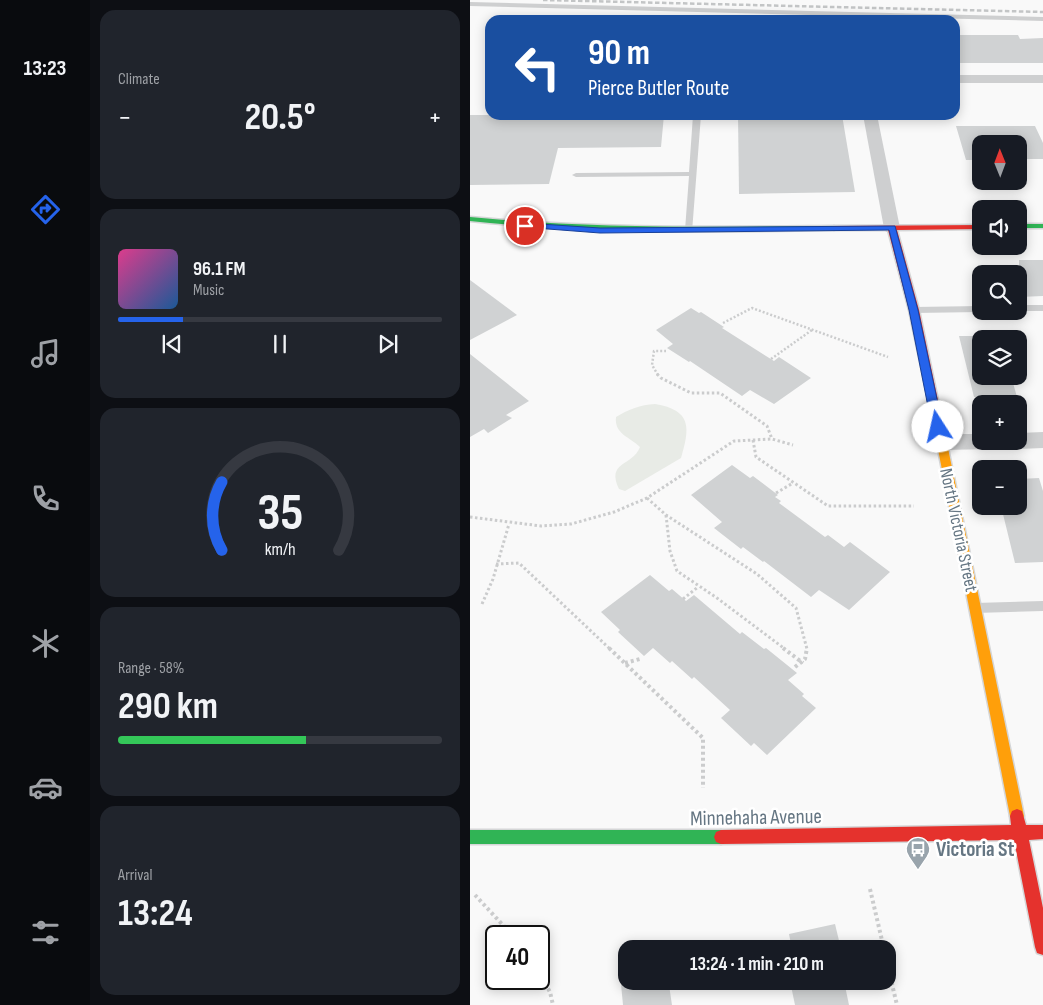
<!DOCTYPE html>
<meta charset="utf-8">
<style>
body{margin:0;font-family:"Sofia Sans Condensed",sans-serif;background:#20242c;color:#f1f3f6;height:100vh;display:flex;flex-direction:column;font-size:19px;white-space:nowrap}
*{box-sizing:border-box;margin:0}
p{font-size:16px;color:#9ea1a6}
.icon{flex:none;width:28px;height:28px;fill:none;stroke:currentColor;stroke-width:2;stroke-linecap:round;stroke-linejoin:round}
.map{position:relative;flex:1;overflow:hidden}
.panel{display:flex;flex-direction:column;gap:10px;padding:10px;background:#0d0f14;width:380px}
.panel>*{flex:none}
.hud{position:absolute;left:15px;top:15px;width:475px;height:105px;border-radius:15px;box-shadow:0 2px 12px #0003;background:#1a4fa0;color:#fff;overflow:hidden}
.needle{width:32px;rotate:359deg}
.buttons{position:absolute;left:502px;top:135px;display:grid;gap:10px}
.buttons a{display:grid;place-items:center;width:55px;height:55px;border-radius:10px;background:#171b24;box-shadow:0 2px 12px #0003;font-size:25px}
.speed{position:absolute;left:15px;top:925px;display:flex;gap:10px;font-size:25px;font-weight:700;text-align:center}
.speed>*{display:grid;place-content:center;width:65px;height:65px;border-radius:50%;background:#171b24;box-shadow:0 2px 12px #0003;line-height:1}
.speed .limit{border:2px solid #111;border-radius:8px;background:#fff;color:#111}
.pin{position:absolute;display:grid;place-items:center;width:42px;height:42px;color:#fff;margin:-21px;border:2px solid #fff;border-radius:50%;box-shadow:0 1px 5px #0007}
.me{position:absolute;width:55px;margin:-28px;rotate:350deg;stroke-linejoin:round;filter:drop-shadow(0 0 4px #0008)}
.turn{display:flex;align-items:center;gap:18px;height:105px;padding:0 20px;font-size:22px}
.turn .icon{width:65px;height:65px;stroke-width:2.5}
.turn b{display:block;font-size:35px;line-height:42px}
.big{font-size:38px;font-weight:700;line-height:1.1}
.panel .card{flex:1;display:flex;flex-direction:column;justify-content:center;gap:8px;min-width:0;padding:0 18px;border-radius:15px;background:#20242c}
.panel .dial{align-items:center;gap:0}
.dial svg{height:130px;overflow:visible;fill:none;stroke:#363941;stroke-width:7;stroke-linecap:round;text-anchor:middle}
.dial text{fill:#f1f3f6;stroke:none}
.song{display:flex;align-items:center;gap:15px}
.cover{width:60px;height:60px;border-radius:8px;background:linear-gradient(135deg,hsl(330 70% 55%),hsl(210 70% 35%))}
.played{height:5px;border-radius:2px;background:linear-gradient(90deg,#2563eb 20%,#363941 20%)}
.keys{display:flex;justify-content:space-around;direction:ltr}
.heat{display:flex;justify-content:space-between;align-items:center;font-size:28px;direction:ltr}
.charge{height:8px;border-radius:4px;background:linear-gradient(90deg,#34c759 58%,#363941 0)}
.trip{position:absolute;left:148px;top:940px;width:278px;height:50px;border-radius:15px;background:#171b24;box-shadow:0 2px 12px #0003;font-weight:700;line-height:50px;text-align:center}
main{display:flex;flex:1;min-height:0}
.dock{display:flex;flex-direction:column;width:90px;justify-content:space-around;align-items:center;background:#090b0e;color:#9ea1a6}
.dock .icon{width:35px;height:35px}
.dock .current{color:#2563eb}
.dock b{font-size:22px;color:#f1f3f6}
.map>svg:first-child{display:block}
.green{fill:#e8ebe6}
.building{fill:#d0d2d3}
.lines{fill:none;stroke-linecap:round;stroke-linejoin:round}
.fast-casing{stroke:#d5d6d7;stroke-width:3}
.slow-casing{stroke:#d5d6d7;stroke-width:3}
.jam-casing{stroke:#d5d6d7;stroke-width:3}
.path-far2{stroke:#cbcccd;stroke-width:2.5;stroke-dasharray:2 2;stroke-linecap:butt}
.path-far1{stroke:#cbcccd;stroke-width:3;stroke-dasharray:2.5 2.5;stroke-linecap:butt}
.path{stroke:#cbcccd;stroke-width:4;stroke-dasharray:3 3;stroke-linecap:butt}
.lane{fill:#cecfd0;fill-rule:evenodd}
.street{fill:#cecfd0;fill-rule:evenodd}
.fast{fill:#30b455;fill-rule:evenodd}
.slow{fill:#ff9f0a;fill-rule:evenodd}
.jam{fill:#e5322d;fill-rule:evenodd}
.rail{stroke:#c3c5c6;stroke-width:2.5;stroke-dasharray:4.5 2.5;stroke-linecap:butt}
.route{fill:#2563eb;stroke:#184099}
.labels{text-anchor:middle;stroke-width:5;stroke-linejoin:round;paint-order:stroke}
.street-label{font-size:18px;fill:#657683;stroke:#fff}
.near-street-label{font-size:21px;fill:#657683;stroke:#fff}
.near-poi-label{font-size:21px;font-weight:bold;fill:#657683;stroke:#fff;text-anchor:start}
</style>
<main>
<nav class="dock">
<b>13:23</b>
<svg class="icon current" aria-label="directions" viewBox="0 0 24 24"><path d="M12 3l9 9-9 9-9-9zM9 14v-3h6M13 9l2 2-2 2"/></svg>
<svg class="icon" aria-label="music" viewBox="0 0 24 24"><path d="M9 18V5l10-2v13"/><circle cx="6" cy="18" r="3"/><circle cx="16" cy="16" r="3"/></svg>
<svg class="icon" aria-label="phone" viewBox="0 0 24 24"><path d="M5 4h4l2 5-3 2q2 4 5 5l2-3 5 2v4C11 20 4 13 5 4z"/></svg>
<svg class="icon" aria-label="climate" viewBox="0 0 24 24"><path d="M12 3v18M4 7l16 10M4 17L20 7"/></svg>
<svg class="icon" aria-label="car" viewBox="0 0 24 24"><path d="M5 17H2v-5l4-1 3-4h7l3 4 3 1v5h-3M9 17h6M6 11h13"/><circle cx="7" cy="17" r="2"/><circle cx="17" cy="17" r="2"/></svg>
<svg class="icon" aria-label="filters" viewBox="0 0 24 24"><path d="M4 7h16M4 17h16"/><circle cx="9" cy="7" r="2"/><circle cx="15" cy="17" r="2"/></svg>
</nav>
<section class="panel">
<div class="card"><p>Climate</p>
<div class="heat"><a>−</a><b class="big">20.5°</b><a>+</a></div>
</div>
<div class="card">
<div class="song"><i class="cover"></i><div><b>96.1 FM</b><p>Music</p></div></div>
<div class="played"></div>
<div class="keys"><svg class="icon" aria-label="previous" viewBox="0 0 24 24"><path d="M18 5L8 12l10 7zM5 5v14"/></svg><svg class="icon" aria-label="pause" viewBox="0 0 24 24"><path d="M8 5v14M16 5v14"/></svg><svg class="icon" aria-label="next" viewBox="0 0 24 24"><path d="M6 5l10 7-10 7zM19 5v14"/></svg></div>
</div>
<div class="card dial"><svg viewBox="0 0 100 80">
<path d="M14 69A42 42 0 1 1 86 69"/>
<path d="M14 69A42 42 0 0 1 14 27" stroke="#2563eb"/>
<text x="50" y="56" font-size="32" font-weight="700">35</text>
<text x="50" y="72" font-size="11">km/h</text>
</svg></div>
<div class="card"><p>Range · 58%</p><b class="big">290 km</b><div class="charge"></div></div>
<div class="card"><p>Arrival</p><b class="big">13:24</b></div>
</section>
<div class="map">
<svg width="573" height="1005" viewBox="0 0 573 1005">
<rect width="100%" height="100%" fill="#f9f9f9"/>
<!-- green -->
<path class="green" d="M185,404C222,410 220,428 211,458L155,491L149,489C136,461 162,467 170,447C160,437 144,434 146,417C159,409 170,405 185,404Z"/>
<!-- building -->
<g class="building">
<polygon points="485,35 548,35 550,39 573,38 573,63 485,63"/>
<polygon points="0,115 194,115 191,147 88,148 79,184 0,185"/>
<polygon points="268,115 372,115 385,192 269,194"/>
<polygon points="486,126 565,126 573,143 573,159 549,159 549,144 511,144 511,160 496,160"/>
<polygon points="549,260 573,260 573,296 549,297"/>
<polygon points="0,280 47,315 0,340"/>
<polygon points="221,308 229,313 231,312 254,327 252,328 304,361 309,357 341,378 304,404 280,390 272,396 220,361 219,362 197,348 203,344 186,330"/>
<polygon points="489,336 530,336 531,339 511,339 511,376 541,376 547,397 504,397"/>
<polygon points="0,354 59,401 36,415 42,418 18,433 14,429 0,437"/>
<polygon points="262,465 280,478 283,476 308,495 305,497 311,501 309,503 355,537 358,535 374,547 380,542 420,572 379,610 349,590 341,597 294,561 293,562 273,547 271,549 244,528 252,522 221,495"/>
<polygon points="569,478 573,491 573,562 545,563 531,506 549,506 549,479"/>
<polygon points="180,575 199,591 202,589 216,601 224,595 270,634 272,632 294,649 296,648 327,673 318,680 334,694 332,696 346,708 297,755 284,743 281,746 251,718 260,710 224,677 222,679 202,661 200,663 183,648 174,656 148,632 150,630 131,612"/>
<polygon points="365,924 371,949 322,949 319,934"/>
<polygon points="156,951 156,981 205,981 205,983 199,985 202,1005 153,1005 148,953"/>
<polygon points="320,981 374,981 379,1005 325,1005"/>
</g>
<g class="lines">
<!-- fast casing -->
<g class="fast-casing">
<g id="fast">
<path d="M0,217C121,229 242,227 364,226L368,228L364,230C242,232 121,234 0,221Z"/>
<rect x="549" y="224" width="24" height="4"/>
<polygon points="0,830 251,830 256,832 258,837 256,842 251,844 0,844"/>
</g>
</g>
<!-- slow casing -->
<g class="slow-casing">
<polygon id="slow" points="468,420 473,424 554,816 552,821 547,823 542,821 540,816 463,424"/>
</g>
<!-- jam casing -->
<g class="jam-casing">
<g id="jam">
<polygon points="511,225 511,229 427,230 449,310 473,424 468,428 463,424 439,310 418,230 364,230 360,228 364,226"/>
<polygon points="547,809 552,811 556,825 573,825 573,839 559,840 573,908 573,955 567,953 565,947 544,840 251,844 246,842 244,837 246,832 251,830 541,825 540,816 542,811"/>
</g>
</g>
<!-- path-far2 -->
<g class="path-far2">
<polyline points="253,323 282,308 418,357"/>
<polyline points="301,359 342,330"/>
<polyline points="188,375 182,365 184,351 196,351"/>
</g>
<!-- path-far1 -->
<g class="path-far1">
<polyline points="187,374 191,378 221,393 250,393 297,426 302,439"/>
<polyline points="283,440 286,457 358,506 444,506"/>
<polyline points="306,493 323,483"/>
<polyline points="177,498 196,515 287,574 326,608 337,649"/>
<polyline points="196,515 200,551 207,571 247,598 315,649"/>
<polyline points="0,517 71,526 101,524 144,512 177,498 264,441 302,439 323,445"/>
<polyline points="26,564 49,563 140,649"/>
<polyline points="213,599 228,587"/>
<polyline points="12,604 23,579 39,524"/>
</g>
<!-- path -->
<g class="path">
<polyline points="139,648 233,738 233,788"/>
<polyline points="313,648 333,663"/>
<polyline points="155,663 170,659"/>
<polyline points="325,667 335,659 337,648"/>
<polyline points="400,889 414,949"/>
<polyline points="5,895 43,936"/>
<polyline points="416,959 427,1005"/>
<polyline points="69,973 80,992 83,1005"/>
</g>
<!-- lane -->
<g class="lane">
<polygon points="0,2 573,17 573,21 0,6"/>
<polygon points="223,115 231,115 222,232 216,232 215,230 219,176 106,177 102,175 106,173 219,172"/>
<rect x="549" y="305" width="24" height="6"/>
<polygon points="511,306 511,311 513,311 511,312 444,313 439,310 444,307"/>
<polygon points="573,601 573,611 505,613 501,612 499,608 501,604 505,603"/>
</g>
<!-- street -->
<g class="street">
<rect x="485" y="75" width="88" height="8"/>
<polygon points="393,115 407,115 430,228 428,232 416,232 414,228"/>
<polygon points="573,432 573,448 549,449 542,446 539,441 549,441 549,433"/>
<polygon points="471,434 511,434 511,441 535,441 532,446 525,449 471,450 464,447 460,442 464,437"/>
</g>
<!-- fast -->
<use href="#fast" class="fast"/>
<!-- slow -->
<use href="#slow" class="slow"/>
<!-- jam -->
<use href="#jam" class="jam"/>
<!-- rail -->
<polyline class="rail" points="73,0 573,12"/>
</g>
<!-- route -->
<polygon class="route" points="55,223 130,228 425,226 448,310 473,427 468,431 462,427 439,310 419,230 130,233 52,227 51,226"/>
<!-- icons -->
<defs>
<g id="bus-pin" transform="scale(1.25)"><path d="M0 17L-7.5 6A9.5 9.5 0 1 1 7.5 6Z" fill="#99a4ac" stroke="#fff"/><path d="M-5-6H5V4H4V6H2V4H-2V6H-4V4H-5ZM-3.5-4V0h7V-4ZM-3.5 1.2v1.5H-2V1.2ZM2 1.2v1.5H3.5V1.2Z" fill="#fff"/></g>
</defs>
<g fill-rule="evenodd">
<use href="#bus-pin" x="448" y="849"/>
</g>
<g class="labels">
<!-- street labels -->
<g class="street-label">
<text transform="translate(489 530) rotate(78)" y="6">North Victoria Street</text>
</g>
<!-- near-street labels -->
<g class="near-street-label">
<text transform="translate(286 817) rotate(-1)" y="7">Minnehaha Avenue</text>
</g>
<!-- near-poi labels -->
<g class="near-poi-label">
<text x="466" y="856">Victoria St</text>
</g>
</g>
</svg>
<div class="buttons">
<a><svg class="needle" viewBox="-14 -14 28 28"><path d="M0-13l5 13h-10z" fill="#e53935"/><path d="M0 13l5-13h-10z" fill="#9ea1a6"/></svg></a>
<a><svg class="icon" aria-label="sound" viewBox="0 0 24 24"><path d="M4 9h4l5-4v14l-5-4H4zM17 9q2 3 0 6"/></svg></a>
<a><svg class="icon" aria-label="search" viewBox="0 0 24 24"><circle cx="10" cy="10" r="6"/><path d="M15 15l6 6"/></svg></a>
<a><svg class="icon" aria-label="layers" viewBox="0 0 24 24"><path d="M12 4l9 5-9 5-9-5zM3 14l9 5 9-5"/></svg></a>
<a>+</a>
<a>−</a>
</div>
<div class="speed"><div class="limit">40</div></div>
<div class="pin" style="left:55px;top:226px;background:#d93025"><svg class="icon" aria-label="arrive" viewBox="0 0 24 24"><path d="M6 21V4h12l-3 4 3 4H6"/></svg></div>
<svg class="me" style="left:468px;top:427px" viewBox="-20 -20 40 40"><circle r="19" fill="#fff"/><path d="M0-13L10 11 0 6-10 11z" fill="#2563eb"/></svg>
<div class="trip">13:24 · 1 min · 210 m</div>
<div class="hud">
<div class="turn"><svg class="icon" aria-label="left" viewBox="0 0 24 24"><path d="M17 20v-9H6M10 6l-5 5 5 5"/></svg><div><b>90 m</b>Pierce Butler Route</div></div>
</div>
</div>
</main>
